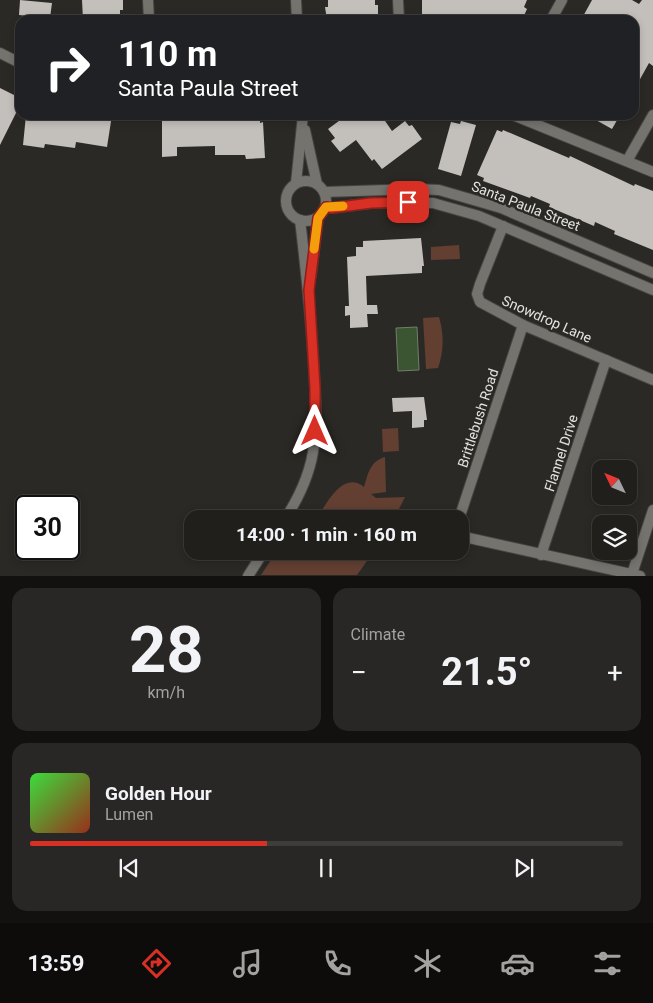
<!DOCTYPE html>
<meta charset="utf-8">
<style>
body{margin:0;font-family:Roboto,sans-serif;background:#282725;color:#f1f3f6;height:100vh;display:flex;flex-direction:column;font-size:19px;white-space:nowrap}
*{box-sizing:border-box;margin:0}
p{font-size:16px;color:#a2a2a3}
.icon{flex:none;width:28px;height:28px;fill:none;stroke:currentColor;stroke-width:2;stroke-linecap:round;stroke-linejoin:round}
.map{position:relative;height:576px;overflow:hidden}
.panel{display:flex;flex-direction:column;gap:12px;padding:12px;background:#12110f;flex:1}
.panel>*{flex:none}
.guide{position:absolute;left:15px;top:15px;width:624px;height:105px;border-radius:15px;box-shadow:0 2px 8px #0003,0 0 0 1px #3d3d3b;background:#202124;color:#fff;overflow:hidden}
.needle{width:32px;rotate:313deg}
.fabs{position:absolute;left:592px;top:460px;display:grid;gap:10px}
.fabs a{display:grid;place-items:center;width:45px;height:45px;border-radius:10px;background:#201f1c;box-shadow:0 2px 8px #0003,0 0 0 1px #3d3d3b;font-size:25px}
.speed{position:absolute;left:15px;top:495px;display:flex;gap:10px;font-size:25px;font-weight:700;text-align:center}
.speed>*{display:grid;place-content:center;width:65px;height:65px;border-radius:50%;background:#201f1c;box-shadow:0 2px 8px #0003,0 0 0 1px #3d3d3b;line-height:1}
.speed .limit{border:2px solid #111;border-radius:8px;background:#fff;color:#111}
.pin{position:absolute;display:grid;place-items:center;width:42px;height:42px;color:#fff;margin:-21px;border-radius:10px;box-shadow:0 2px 8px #0006}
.me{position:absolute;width:55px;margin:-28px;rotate:0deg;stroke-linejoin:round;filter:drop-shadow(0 0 4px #0008)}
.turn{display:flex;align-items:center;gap:18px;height:105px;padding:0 20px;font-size:22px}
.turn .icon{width:65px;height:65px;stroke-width:2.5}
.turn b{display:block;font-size:35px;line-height:42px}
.big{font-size:38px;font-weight:700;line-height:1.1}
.panel .card{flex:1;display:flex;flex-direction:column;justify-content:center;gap:8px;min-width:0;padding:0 18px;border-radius:15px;background:#282725}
.panel .dial{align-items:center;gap:0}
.dial b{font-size:65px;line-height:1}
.song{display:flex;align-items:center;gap:15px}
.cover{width:60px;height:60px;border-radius:8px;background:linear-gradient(135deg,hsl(120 70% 55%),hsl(10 70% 35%))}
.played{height:5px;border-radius:2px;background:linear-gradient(90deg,#d93025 40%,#3d3d3b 40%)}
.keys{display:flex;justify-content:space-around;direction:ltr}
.heat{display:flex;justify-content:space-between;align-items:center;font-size:28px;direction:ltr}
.panel .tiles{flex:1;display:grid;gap:12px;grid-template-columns:1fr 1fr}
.card:last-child{grid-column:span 2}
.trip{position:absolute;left:184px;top:510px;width:285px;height:50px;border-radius:15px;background:#201f1c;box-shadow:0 2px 8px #0003,0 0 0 1px #3d3d3b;font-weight:700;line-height:50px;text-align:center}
.tab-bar{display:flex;height:80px;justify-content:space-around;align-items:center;background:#0d0c0b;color:#a2a2a3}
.tab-bar .icon{width:35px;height:35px}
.tab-bar .current{color:#d93025}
.tab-bar b{font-size:22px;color:#f1f3f6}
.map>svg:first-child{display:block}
.green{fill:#623f31}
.water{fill:#3b5533;stroke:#6e8067}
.building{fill:#c3bfbb}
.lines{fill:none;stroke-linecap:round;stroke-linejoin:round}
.minor-casing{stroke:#454440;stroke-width:12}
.minor{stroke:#75736e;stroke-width:10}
.route-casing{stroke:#8d1f18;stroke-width:12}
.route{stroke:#d93025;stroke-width:9}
.slow{stroke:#f59e0b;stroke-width:9}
.labels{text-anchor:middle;stroke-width:5;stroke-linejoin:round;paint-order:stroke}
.street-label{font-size:14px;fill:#e4e3e0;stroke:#2b2925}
</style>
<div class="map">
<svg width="653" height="576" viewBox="0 0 653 576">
<rect width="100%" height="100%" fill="#2b2925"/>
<!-- green -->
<g class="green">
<polygon points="459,245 460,259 431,260 431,247"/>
<path d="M439,317C444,334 444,351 438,368L426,369L423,318Z"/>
<polygon points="398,428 399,451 383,452 382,429"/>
<path d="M385,457L386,492L371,494L376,498L405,497L394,519H317C326,504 343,470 364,487C368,474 370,461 385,457Z"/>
<polygon points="277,551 311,551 314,553 315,551 374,551 357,575 261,575"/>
</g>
<!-- water -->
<polygon class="water" points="417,327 419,370 398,371 396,328"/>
<!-- building -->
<g class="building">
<polygon points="20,0 52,3 50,18 19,15"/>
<polygon points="82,0 123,0 123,10 120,10 120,20 83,20"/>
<polygon points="328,0 375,0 375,5 378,5 378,20 327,20 325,7 328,7"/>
<polygon points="422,0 527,0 524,7 527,9 522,20 468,20 450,16 450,20 427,19 428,14 422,14"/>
<polygon points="592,0 632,0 639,4 642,0 653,0 653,66 649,63 634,90 634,20 581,20"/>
<polygon points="0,88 20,98 20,105 0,145"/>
<polygon points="26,115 112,115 107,147 76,142 75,148 45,144 44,148 23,145"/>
<polygon points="186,115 231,115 231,119 260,117 260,123 263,122 265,158 246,159 245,155 215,155 215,146 177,147 177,156 162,157 162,121 187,120"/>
<polygon points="347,115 381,115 392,131 405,121 409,126 412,125 422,139 382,169 374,159 372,161 356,140 340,152 331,141 335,138 328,129"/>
<polygon points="587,115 620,115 612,129"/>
<polygon points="461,121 476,125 461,176 438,169 451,122 460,124"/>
<polygon points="497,130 502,132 503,130 569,158 570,156 634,186 635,184 653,191 653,250 614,234 615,231 595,222 594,226 549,207 550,204 531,196 530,198 483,181 484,178 477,175"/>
<polygon points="421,238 424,266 422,266 422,273 366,276 367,305 377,305 378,314 367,314 368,327 350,328 350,315 345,316 345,306 349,306 347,257 356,256 356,247 363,247 363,241"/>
<polygon points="424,397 427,420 424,420 424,427 412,428 412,411 393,412 392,398"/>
</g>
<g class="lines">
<!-- minor casing -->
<g class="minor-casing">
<g id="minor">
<polyline points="148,0 149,20"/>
<polyline points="296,0 297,20"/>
<polyline points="398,0 399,20"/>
<polyline points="551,20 562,0"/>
<polyline points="0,53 20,63"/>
<polyline points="513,115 653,172"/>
<polyline points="305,130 317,184"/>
<polyline points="627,161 653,115"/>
<circle cx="306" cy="201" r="20"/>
<polyline points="296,183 303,115"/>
<polyline points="324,192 417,189 439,190 501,208 653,273"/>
<polyline points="326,207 332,208 371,203 433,203 479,216 653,290"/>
<polyline points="503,226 480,284 477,294 480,302 523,325 653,380"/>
<polyline points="311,276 318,218"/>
<path d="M285,519C300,496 311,472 314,445C318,420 315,394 314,369C311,319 306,270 300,220"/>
<polyline points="459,519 523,325"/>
<polyline points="460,536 640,576"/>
<polyline points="541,555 606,360"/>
<polyline points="632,574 653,510"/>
<polyline points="248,576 264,551"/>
</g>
</g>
<!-- minor -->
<use href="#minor" class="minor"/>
</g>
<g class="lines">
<!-- route casing -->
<g class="route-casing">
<polyline id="route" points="315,431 315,388 309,290 318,218 326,207 332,208 371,203 408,202"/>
</g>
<!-- route -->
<use href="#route" class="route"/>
<!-- slow -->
<polyline class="slow" points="314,249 318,218 326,207 343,206"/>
</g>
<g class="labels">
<!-- street labels -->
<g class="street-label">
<text transform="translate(526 206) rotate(21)" y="5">Santa Paula Street</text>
<text transform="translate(547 319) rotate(24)" y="5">Snowdrop Lane</text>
<text transform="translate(478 418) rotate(-72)" y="5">Brittlebush Road</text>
<text transform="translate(561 453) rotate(-72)" y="5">Flannel Drive</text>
</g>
</g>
</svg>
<div class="fabs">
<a><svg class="needle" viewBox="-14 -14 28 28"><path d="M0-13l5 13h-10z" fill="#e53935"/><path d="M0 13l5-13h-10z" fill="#a2a2a3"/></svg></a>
<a><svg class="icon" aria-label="layers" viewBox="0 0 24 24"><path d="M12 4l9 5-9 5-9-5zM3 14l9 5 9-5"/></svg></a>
</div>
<div class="speed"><div class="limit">30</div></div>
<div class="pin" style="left:408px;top:202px;background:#d93025"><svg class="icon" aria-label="arrive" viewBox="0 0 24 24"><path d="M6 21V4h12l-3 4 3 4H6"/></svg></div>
<svg class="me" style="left:315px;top:431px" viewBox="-20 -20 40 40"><path d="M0-17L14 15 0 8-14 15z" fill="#d93025" stroke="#fff" stroke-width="4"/></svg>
<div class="trip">14:00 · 1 min · 160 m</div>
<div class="guide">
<div class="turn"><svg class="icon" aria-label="right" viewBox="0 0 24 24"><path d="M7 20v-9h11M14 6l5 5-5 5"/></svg><div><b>110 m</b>Santa Paula Street</div></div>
</div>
</div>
<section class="panel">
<div class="tiles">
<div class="card dial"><b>28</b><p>km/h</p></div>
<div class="card"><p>Climate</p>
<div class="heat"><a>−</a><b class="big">21.5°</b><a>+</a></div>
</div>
<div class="card">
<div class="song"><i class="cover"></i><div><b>Golden Hour</b><p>Lumen</p></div></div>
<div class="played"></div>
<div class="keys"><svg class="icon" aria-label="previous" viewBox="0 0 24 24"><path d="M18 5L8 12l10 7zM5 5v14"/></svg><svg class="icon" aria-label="pause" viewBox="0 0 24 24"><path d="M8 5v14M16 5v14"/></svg><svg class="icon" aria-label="next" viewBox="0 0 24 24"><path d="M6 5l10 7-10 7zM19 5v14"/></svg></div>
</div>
</div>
</section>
<nav class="tab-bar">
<b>13:59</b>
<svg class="icon current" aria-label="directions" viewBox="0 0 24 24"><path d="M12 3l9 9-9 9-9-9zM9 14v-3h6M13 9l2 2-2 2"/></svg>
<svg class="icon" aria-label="music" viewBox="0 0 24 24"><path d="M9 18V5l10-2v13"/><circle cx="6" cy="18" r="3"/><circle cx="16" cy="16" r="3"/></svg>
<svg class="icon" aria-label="phone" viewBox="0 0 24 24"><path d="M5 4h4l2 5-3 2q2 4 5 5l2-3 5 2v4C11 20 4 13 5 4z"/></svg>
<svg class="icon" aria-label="climate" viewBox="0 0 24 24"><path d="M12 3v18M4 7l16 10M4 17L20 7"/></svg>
<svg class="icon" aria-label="car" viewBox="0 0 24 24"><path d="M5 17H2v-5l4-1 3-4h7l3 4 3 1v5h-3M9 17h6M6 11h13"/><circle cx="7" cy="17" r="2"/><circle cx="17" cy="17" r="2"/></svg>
<svg class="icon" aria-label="filters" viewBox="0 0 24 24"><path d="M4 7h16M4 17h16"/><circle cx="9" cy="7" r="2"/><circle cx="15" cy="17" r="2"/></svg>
</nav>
